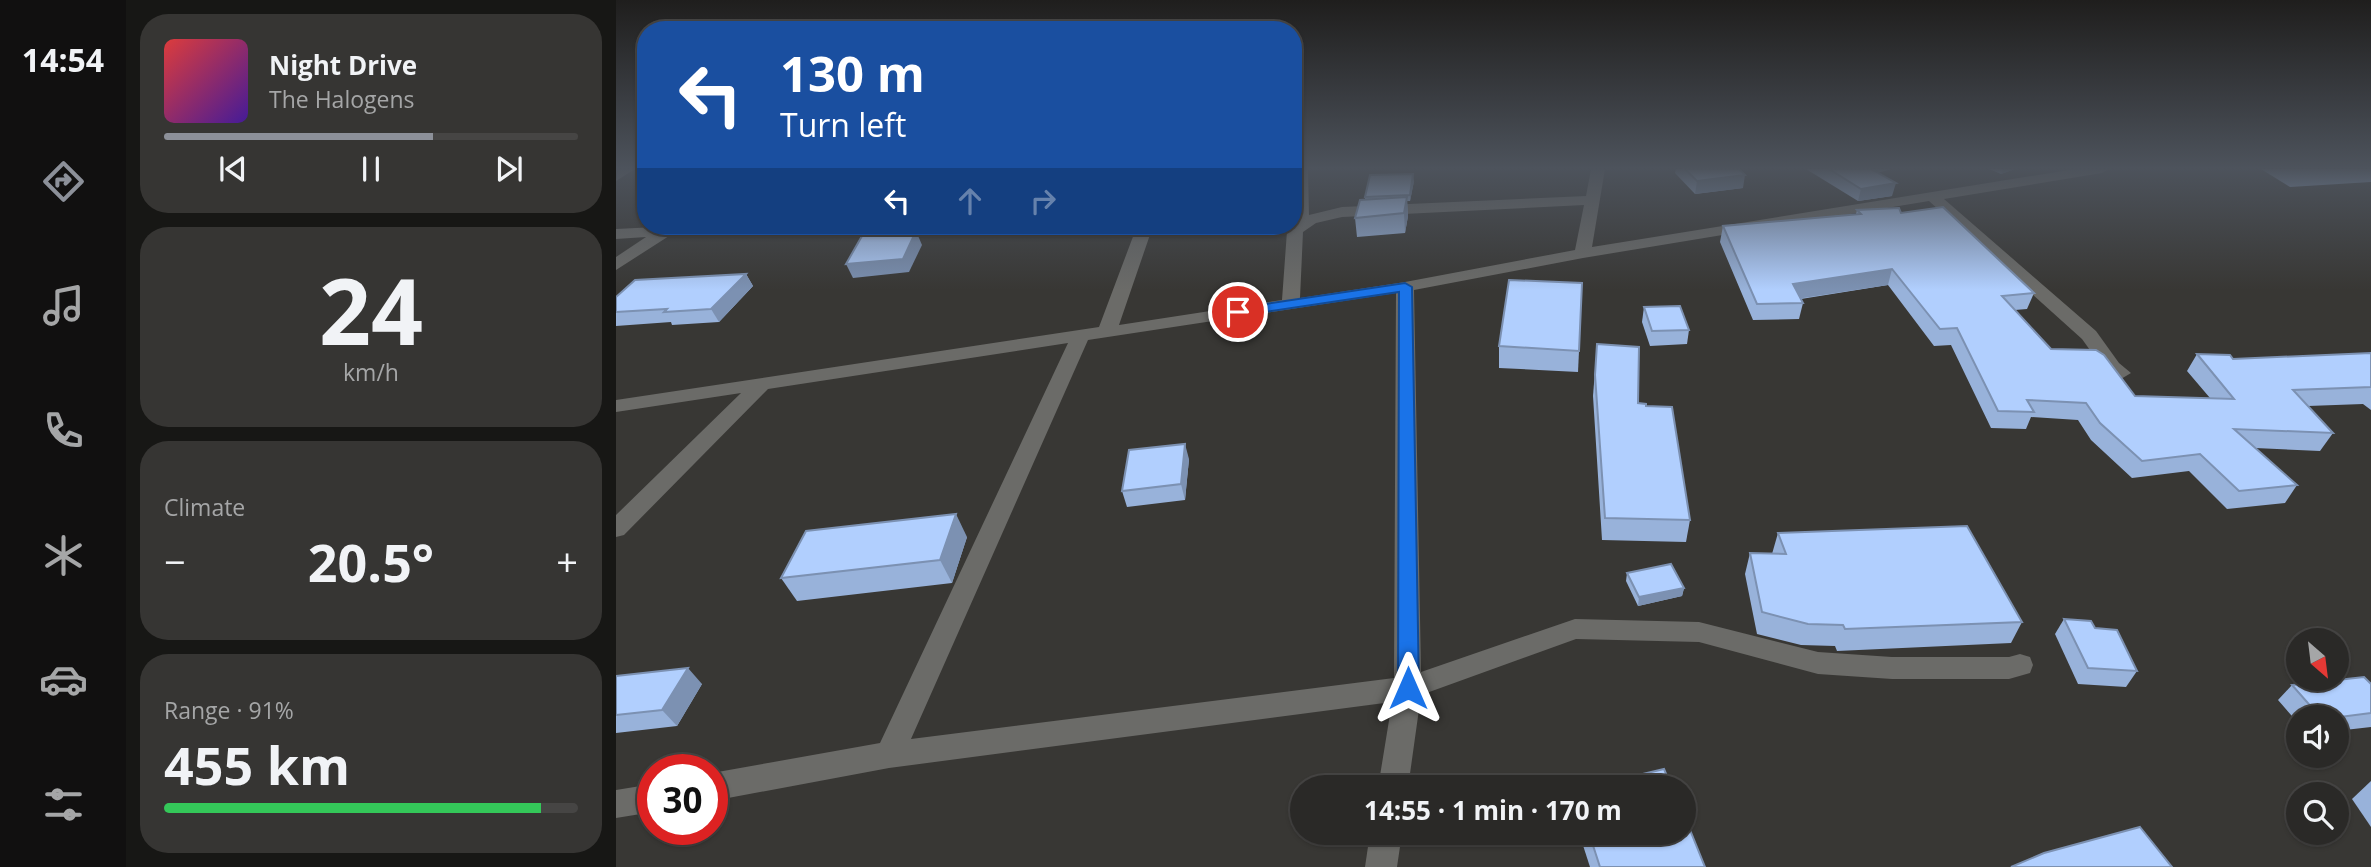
<!DOCTYPE html>
<meta charset="utf-8">
<style>
body{margin:0;font-family:"Open Sans",sans-serif;background:#363533;color:#f1f3f6;height:100vh;display:flex;flex-direction:column;font-size:26px;white-space:nowrap}
*{box-sizing:border-box;margin:0}
p{font-size:23px;color:#a5a6a7}
.icon{flex:none;width:38px;height:38px;fill:none;stroke:currentColor;stroke-width:2;stroke-linecap:round;stroke-linejoin:round}
.map{position:relative;flex:1;overflow:hidden}
.sheet{display:flex;flex-direction:column;gap:14px;padding:14px;background:#171715;width:490px}
.sheet>*{flex:none}
.hud{position:absolute;left:21px;top:21px;width:665px;height:214px;border-radius:28px;box-shadow:0 2px 5px #0004,0 0 0 2px #464544;background:#1a4fa0;color:#fff;overflow:hidden}
.needle{width:46px;rotate:152deg}
.fabs{position:absolute;left:1670px;top:628px;display:grid;gap:14px}
.fabs a{display:grid;place-items:center;width:63px;height:63px;border-radius:50%;background:#2a2927;box-shadow:0 2px 5px #0004,0 0 0 2px #464544;font-size:35px}
.speed{position:absolute;left:21px;top:754px;display:flex;gap:14px;font-size:35px;font-weight:700;text-align:center}
.speed>*{display:grid;place-content:center;width:91px;height:91px;border-radius:50%;background:#2a2927;box-shadow:0 2px 5px #0004,0 0 0 2px #464544;line-height:1}
.speed .limit{border:10px solid #d22;background:#fff;color:#111}
.pin{position:absolute;display:grid;place-items:center;width:60px;height:60px;color:#fff;margin:-30px;border:4px solid #fff;border-radius:50%;box-shadow:0 2px 7px #0007}
.me{position:absolute;width:77px;margin:-38px;rotate:0deg;stroke-linejoin:round;filter:drop-shadow(0 0 5px #0008)}
.turn{display:flex;align-items:center;gap:24px;height:147px;padding:0 28px;font-size:32px}
.turn .icon{width:91px;height:91px;stroke-width:2.5}
.turn b{display:block;font-size:49px;line-height:60px}
.lanes{display:flex;align-items:center;height:66px;padding:0 28px;background:#0003;justify-content:center;gap:35px;direction:ltr}
.lanes .off{opacity:.35}
.big{font-size:52px;font-weight:700;line-height:1.1}
.sheet .tile{flex:1;display:flex;flex-direction:column;justify-content:center;gap:10px;min-width:0;padding:0 24px;border-radius:28px;background:#363533}
.sheet .dial{align-items:center;gap:0}
.dial b{font-size:91px;line-height:1}
.song{display:flex;align-items:center;gap:21px}
.cover{width:84px;height:84px;border-radius:10px;background:linear-gradient(135deg,hsl(0 70% 55%),hsl(260 70% 35%))}
.played{height:7px;border-radius:4px;background:linear-gradient(90deg,#8c9099 65%,#464544 65%)}
.keys{display:flex;justify-content:space-around;direction:ltr}
.heat{display:flex;justify-content:space-between;align-items:center;font-size:38px;direction:ltr}
.charge{height:10px;border-radius:5px;background:linear-gradient(90deg,#34c759 91%,#464544 0)}
.trip{position:absolute;left:674px;top:775px;width:406px;height:70px;border-radius:35px;background:#2a2927;box-shadow:0 2px 5px #0004,0 0 0 2px #464544;font-weight:700;line-height:70px;text-align:center}
main{display:flex;flex:1;min-height:0}
.menu{display:flex;flex-direction:column;width:126px;justify-content:space-around;align-items:center;background:#111010;color:#a5a6a7}
.menu .icon{width:49px;height:49px}
.menu .on{color:#8c9099}
.menu b{font-size:32px;color:#f1f3f6}
.map>svg:first-child{display:block}
.lines{fill:none;stroke-linecap:round;stroke-linejoin:round}
.minor{fill:#6b6b68;fill-rule:evenodd}
.wall{fill:#98b2da}
.shaded-wall{fill:#7c91b2}
.building{fill:#b1cffe;stroke:#7c91b2;stroke-width:2}
.route{fill:#1a73e8;stroke:#114b97;stroke-width:2}
</style>
<main>
<nav class="menu">
<b>14:54</b>
<svg class="icon on" aria-label="directions" viewBox="0 0 24 24"><path d="M12 3l9 9-9 9-9-9zM9 14v-3h6M13 9l2 2-2 2"/></svg>
<svg class="icon" aria-label="music" viewBox="0 0 24 24"><path d="M9 18V5l10-2v13"/><circle cx="6" cy="18" r="3"/><circle cx="16" cy="16" r="3"/></svg>
<svg class="icon" aria-label="phone" viewBox="0 0 24 24"><path d="M5 4h4l2 5-3 2q2 4 5 5l2-3 5 2v4C11 20 4 13 5 4z"/></svg>
<svg class="icon" aria-label="climate" viewBox="0 0 24 24"><path d="M12 3v18M4 7l16 10M4 17L20 7"/></svg>
<svg class="icon" aria-label="car" viewBox="0 0 24 24"><path d="M5 17H2v-5l4-1 3-4h7l3 4 3 1v5h-3M9 17h6M6 11h13"/><circle cx="7" cy="17" r="2"/><circle cx="17" cy="17" r="2"/></svg>
<svg class="icon" aria-label="filters" viewBox="0 0 24 24"><path d="M4 7h16M4 17h16"/><circle cx="9" cy="7" r="2"/><circle cx="15" cy="17" r="2"/></svg>
</nav>
<section class="sheet">
<div class="tile">
<div class="song"><i class="cover"></i><div><b>Night Drive</b><p>The Halogens</p></div></div>
<div class="played"></div>
<div class="keys"><svg class="icon" aria-label="previous" viewBox="0 0 24 24"><path d="M18 5L8 12l10 7zM5 5v14"/></svg><svg class="icon" aria-label="pause" viewBox="0 0 24 24"><path d="M8 5v14M16 5v14"/></svg><svg class="icon" aria-label="next" viewBox="0 0 24 24"><path d="M6 5l10 7-10 7zM19 5v14"/></svg></div>
</div>
<div class="tile dial"><b>24</b><p>km/h</p></div>
<div class="tile"><p>Climate</p>
<div class="heat"><a>−</a><b class="big">20.5°</b><a>+</a></div>
</div>
<div class="tile"><p>Range · 91%</p><b class="big">455 km</b><div class="charge"></div></div>
</section>
<div class="map">
<svg width="1755" height="867" viewBox="0 0 1755 867">
<rect width="100%" height="100%" fill="#383734"/>
<g class="lines">
<!-- minor -->
<g class="minor">
<polygon points="2,169 19,169 0,181"/>
<path d="M678,169H692L693,215L726,207L970,196L975,169H989L976,247L1459,169H1493L1486,173L1328,199L1480,331L1503,363L1515,373L1505,379L1489,371L1466,339L1313,201L967,258L798,290L805,672L959,619L1083,622L1202,652L1276,657H1393L1404,654L1414,657L1417,665L1414,673L1393,679H1276L1202,674L1083,642L960,639L805,695L792,788H762L776,702L273,768L96,801V773L264,743L452,343L152,389L8,535L0,537V515L125,393L0,412V400L483,327L521,226H537L503,325L666,300L671,231L678,223ZM968,205L959,250L789,282L684,298L687,232L700,223L726,217ZM780,293L778,678L295,739L472,340Z"/>
<polygon points="60,226 145,226 137,231 53,236 0,270 0,257 30,237 0,239 0,229"/>
<polygon points="37,784 37,812 0,818 0,790"/>
<polygon points="754,833 786,833 781,867 749,867"/>
</g>
</g>
<!-- wall -->
<g class="wall">
<polygon points="1060,169 1123,169 1127,188 1079,194 1059,173"/>
<polygon points="1190,169 1275,169 1261,173 1276,196 1242,201"/>
<polygon points="1373,169 1399,169 1385,174"/>
<polygon points="1645,169 1755,169 1755,182 1674,187"/>
<polygon points="798,181 794,201 791,201 792,216 789,233 741,237 739,218 749,199 749,197"/>
<polygon points="1241,210 1285,213 1418,293 1411,309 1399,310 1435,349 1519,396 1594,398 1571,371 1581,354 1617,359 1755,353 1755,410 1747,404 1692,406 1717,433 1704,451 1639,448 1681,485 1669,503 1611,509 1573,471 1516,478 1475,440 1462,420 1415,417 1410,429 1375,428 1335,345 1318,346 1272,285 1185,299 1187,303 1183,319 1137,320 1104,242 1107,226 1240,214"/>
<polygon points="130,274 137,286 103,322 56,325 55,322 0,326 0,297"/>
<polygon points="1028,307 1073,330 1071,344 1034,346 1026,322"/>
<polygon points="981,344 1022,403 1074,520 1070,542 986,540 977,396"/>
<polygon points="883,346 963,351 962,372 883,368"/>
<polygon points="573,459 569,500 511,507 506,491"/>
<polygon points="1162,533 1406,622 1395,643 1221,651 1219,646 1185,645 1141,634 1129,574 1134,553 1156,554"/>
<polygon points="351,537 336,583 181,601 165,578"/>
<polygon points="1011,573 1068,588 1066,596 1022,606 1010,581"/>
<polygon points="1448,619 1479,628 1521,671 1510,687 1462,684 1439,634"/>
<polygon points="0,676 86,684 61,726 0,733"/>
<polygon points="1755,684 1755,727 1720,731 1720,718 1682,718 1682,723 1662,700 1676,685"/>
<polygon points="1755,781 1755,827 1736,799"/>
<polygon points="963,833 1068,833 1089,867 974,867"/>
</g>
<!-- shaded-wall -->
<g class="shaded-wall">
<polygon points="1246,169 1275,169 1244,177"/>
<polygon points="1387,169 1399,169 1385,174"/>
<polygon points="797,174 798,181 794,201 794,195"/>
<polygon points="1129,175 1127,188 1079,194 1081,181"/>
<polygon points="1280,183 1276,196 1242,201 1245,189"/>
<polygon points="791,197 792,216 789,233 788,213"/>
<polygon points="300,231 306,245 293,272 237,278 230,264"/>
<polygon points="1276,269 1272,285 1174,300 1177,284"/>
<polygon points="130,274 137,286 103,322 95,309"/>
<polygon points="569,444 573,459 569,500 565,484"/>
<polygon points="340,514 351,537 336,583 324,560"/>
<polygon points="1068,588 1066,596 1022,606 1023,597"/>
<polygon points="72,668 86,684 61,726 46,710"/>
</g>
<!-- building -->
<g class="building">
<polygon points="1069,169 1123,169 1129,175 1081,181"/>
<polygon points="1213,169 1255,169 1280,183 1245,189"/>
<polygon points="797,174 794,195 749,197 754,175"/>
<polygon points="791,197 788,213 739,218 744,200"/>
<polygon points="1327,207 1418,293 1386,296 1435,349 1480,350 1488,355 1519,396 1618,399 1581,354 1614,355 1617,359 1755,353 1755,387 1677,390 1717,433 1618,429 1681,485 1623,491 1584,454 1526,461 1484,423 1470,403 1411,400 1418,412 1382,411 1341,328 1324,329 1276,269 1177,284 1187,303 1141,304 1107,226 1245,214 1241,210 1283,208 1285,213"/>
<polygon points="300,231 287,259 230,264 246,236"/>
<polygon points="130,274 95,309 48,312 51,309 0,312 0,297 19,280"/>
<polygon points="893,280 966,283 963,351 883,346"/>
<polygon points="1064,306 1073,330 1036,331 1028,307"/>
<polygon points="981,344 1023,347 1022,403 1030,404 1030,406 1056,407 1074,520 989,518 979,375"/>
<polygon points="569,444 565,484 506,491 513,450"/>
<polygon points="340,514 324,560 165,578 190,531"/>
<polygon points="1351,526 1406,622 1229,629 1227,625 1192,624 1146,612 1134,553 1170,554 1162,533"/>
<polygon points="1055,564 1068,588 1023,597 1011,573"/>
<polygon points="1448,619 1475,621 1479,628 1501,630 1521,671 1472,668"/>
<polygon points="72,668 46,710 0,715 0,676"/>
<polygon points="1748,677 1755,684 1755,713 1716,718 1705,718 1676,685"/>
<polygon points="1048,769 1056,788 968,788"/>
<polygon points="1068,815 1089,867 984,867 973,833 1068,833"/>
<polygon points="1524,827 1556,867 1395,867 1428,853"/>
</g>
<!-- sky -->
<linearGradient id="sky" x2="0" y2="1"><stop stop-color="#1f1e1d"/><stop offset="0.58" stop-color="#4d535c"/><stop offset="1" stop-color="#4d535c" stop-opacity="0"/></linearGradient>
<rect width="1755" height="290" fill="url(#sky)"/>
<!-- route -->
<polygon class="route" points="789,283 796,287 803,688 800,695 792,697 785,695 782,688 783,292 622,316 615,312 622,308"/>
</svg>
<div class="fabs">
<a><svg class="needle" viewBox="-14 -14 28 28"><path d="M0-13l5 13h-10z" fill="#e53935"/><path d="M0 13l5-13h-10z" fill="#a5a6a7"/></svg></a>
<a><svg class="icon" aria-label="sound" viewBox="0 0 24 24"><path d="M4 9h4l5-4v14l-5-4H4zM17 9q2 3 0 6"/></svg></a>
<a><svg class="icon" aria-label="search" viewBox="0 0 24 24"><circle cx="10" cy="10" r="6"/><path d="M15 15l6 6"/></svg></a>
</div>
<div class="speed"><div class="limit">30</div></div>
<div class="pin" style="left:622px;top:312px;background:#d93025"><svg class="icon" aria-label="arrive" viewBox="0 0 24 24"><path d="M6 21V4h12l-3 4 3 4H6"/></svg></div>
<svg class="me" style="left:792px;top:688px" viewBox="-20 -20 40 40"><path d="M0-17L14 15 0 8-14 15z" fill="#1a73e8" stroke="#fff" stroke-width="4"/></svg>
<div class="trip">14:55 · 1 min · 170 m</div>
<div class="hud">
<div class="turn"><svg class="icon" aria-label="left" viewBox="0 0 24 24"><path d="M17 20v-9H6M10 6l-5 5 5 5"/></svg><div><b>130 m</b>Turn left</div></div>
<div class="lanes"><svg class="icon" aria-label="left" viewBox="0 0 24 24"><path d="M17 20v-9H6M10 6l-5 5 5 5"/></svg><svg class="icon off" aria-label="ahead" viewBox="0 0 24 24"><path d="M12 20V5M6 11l6-6 6 6"/></svg><svg class="icon off" aria-label="right" viewBox="0 0 24 24"><path d="M7 20v-9h11M14 6l5 5-5 5"/></svg></div>
</div>
</div>
</main>
